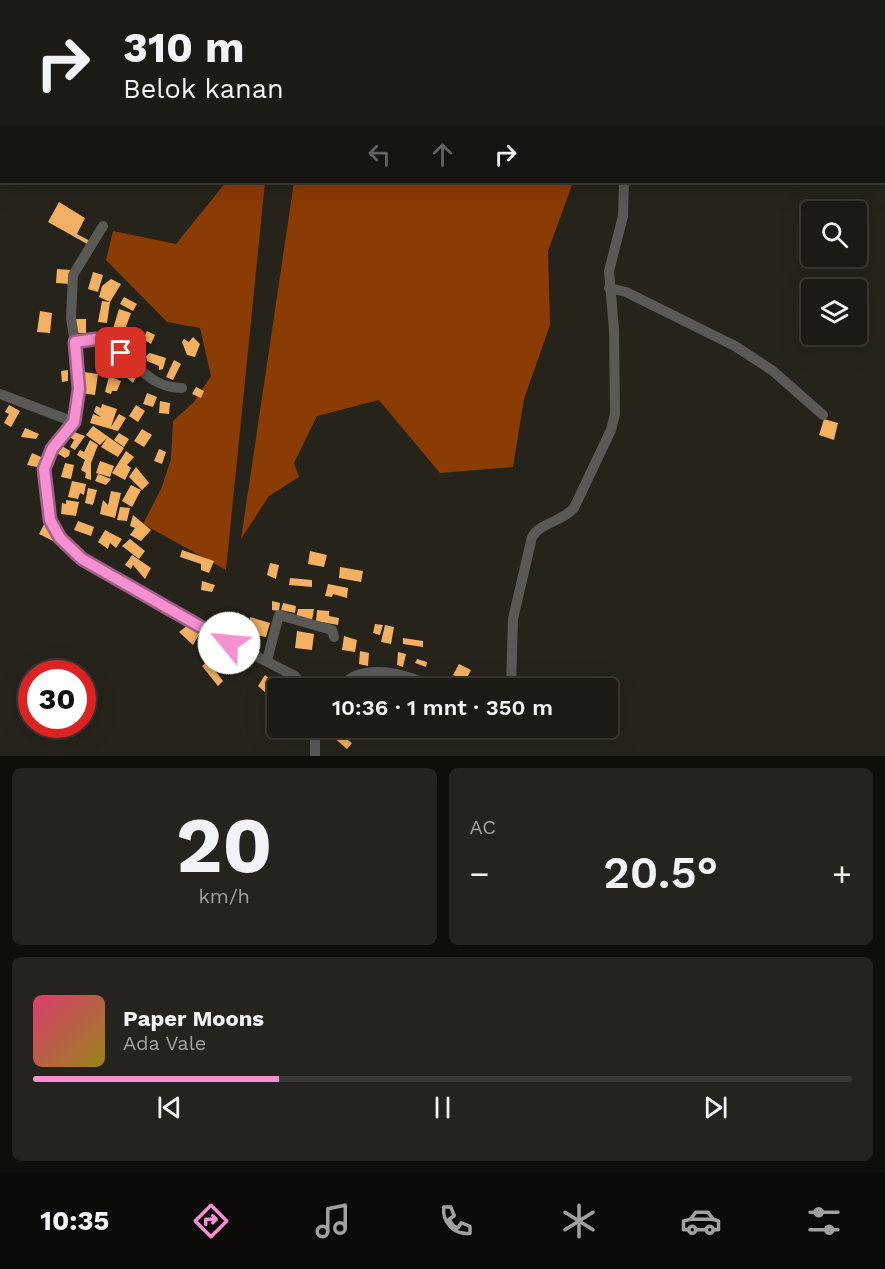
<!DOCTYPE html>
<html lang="id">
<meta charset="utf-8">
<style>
body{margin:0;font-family:"Work Sans",sans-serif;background:#25231d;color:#f1f3f6;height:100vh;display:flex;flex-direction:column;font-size:22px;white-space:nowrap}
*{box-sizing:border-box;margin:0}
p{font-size:20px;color:#a0a1a0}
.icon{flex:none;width:33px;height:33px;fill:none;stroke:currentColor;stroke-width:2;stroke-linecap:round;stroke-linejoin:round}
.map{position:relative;height:756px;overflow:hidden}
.drawer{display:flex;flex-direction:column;gap:12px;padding:12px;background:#0f0e0b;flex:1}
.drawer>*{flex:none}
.top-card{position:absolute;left:0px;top:0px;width:885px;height:183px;box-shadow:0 6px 24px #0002,0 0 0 2px #3a3834;background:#1c1a14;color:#f1f3f6;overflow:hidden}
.buttons{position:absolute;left:801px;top:201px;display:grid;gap:12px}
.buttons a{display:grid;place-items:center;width:66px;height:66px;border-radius:6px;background:#1c1a14;box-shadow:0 6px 24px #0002,0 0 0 2px #3a3834;font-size:30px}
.speed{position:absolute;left:18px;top:660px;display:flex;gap:12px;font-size:30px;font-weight:700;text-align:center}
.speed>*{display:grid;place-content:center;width:78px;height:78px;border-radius:50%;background:#1c1a14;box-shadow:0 6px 24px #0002,0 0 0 2px #3a3834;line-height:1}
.speed .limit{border:9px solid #d22;background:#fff;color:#111}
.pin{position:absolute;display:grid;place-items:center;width:51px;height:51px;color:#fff;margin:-26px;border-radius:12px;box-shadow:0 3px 9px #0006}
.me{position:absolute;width:66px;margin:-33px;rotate:298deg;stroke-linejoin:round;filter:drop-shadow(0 0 4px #0008)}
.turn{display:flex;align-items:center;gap:21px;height:126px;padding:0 24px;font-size:27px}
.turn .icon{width:78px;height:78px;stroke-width:2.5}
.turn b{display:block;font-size:42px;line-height:51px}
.lanes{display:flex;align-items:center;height:57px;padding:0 24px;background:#0003;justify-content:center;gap:30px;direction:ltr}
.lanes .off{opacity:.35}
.big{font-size:45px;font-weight:600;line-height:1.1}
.drawer .card{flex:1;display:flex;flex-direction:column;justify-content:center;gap:9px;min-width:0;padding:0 21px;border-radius:9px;background:#25231d}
.drawer .dial{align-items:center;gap:0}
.dial b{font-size:78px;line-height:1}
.song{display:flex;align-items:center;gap:18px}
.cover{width:72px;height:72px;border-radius:9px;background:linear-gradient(135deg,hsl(340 70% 55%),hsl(50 70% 35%))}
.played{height:6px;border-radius:3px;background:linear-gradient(90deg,#f690d1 30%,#3a3834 30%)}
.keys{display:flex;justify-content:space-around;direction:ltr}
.heat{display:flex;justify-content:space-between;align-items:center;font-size:33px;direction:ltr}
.drawer .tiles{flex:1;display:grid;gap:12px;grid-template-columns:1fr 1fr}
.card:last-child{grid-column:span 2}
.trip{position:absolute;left:267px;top:678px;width:351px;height:60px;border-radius:6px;background:#1c1a14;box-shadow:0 6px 24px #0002,0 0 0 2px #3a3834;font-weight:600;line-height:60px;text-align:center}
.dock{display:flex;height:96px;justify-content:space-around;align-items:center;background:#0b0a08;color:#a0a1a0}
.dock .icon{width:42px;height:42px}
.dock .current{color:#f690d1}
.dock b{font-size:27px;color:#f1f3f6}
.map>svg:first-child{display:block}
.forest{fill:#8b3b04}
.building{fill:#f3b063}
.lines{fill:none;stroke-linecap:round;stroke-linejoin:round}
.minor{stroke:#595955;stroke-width:10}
.route-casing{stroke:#a05e88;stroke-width:15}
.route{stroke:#f690d1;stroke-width:10}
</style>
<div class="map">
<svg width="885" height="756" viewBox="0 0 885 756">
<rect width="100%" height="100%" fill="#26231b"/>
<!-- forest -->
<g class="forest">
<polygon points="354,0 549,0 356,2"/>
<polygon points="226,182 265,182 226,570 143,524 161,489 171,459 173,421 193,403 211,376 200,328 167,322 106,260 113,231 176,244"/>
<polygon points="294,182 573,182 548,251 550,325 524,399 513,467 440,473 379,400 317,416 294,463 299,477 269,496 241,539"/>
</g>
<!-- building -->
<g class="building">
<polygon points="59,202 85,218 77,234 90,241 89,245 48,222"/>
<polygon points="57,269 71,270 70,284 56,283"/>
<polygon points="93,272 103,275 98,292 88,289"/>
<polygon points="111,279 121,284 110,302 99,297 102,286"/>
<polygon points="124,297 137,304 133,311 120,304"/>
<polygon points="102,301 110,302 107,323 98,322"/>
<polygon points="119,309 131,313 123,335 112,332"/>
<polygon points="40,311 52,313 50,333 37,332"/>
<polygon points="75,319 86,319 86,333 76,333"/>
<polygon points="147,331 155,335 151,344 143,339"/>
<polygon points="104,336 122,349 110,364 104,359 107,354 97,346"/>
<polygon points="193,337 200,344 195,357 187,355 182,342 184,339 189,342"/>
<polygon points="150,353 166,358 163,369 159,370 159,366 147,361 146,356"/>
<polygon points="121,358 126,362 125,368 118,371 113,367"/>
<polygon points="174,360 181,364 173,380 166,377"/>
<polygon points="133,361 142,365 133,383 126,377"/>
<polygon points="68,370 68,381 62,382 61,371"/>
<polygon points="84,372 98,374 95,395 81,393"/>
<polygon points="109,376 121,381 117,391 112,391 111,394 105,392"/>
<polygon points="196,387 204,391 201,398 192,394"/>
<polygon points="147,393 157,397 153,407 143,404"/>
<polygon points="160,401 170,403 169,414 159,413"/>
<polygon points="102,404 117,409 111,427 119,414 126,418 118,431 90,423 93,414 101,417 94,412 96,406 101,408"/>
<polygon points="9,405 20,411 11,427 4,423 9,414 5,412"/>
<polygon points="136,405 145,411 138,422 129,416"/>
<polygon points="824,419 838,423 834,440 819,435"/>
<polygon points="93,426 124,448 118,457 101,447 107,438 100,445 86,435"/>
<polygon points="25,428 39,434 36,439 21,437"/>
<polygon points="142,429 152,435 144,447 134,441"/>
<polygon points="74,432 85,436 75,450 70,447 74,440 70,437"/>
<polygon points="119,433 129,439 124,447 114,440"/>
<polygon points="90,440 98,445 91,463 91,480 85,478 86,473 81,470 85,460 77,455 80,450 84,452"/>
<polygon points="62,446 70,451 69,456 65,458 57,453"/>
<polygon points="159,449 166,452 162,464 154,461"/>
<polygon points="126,451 134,457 127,465 131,468 125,480 112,473"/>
<polygon points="32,453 46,459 42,468 27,465"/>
<polygon points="100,461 114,466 110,477 96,473"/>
<polygon points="65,463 74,465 71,479 61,477"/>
<polygon points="136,467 149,483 142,490 129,477"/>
<polygon points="98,474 111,479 106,485 95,481"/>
<polygon points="72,481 86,484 84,495 80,493 78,499 68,497"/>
<polygon points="131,485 141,490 132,507 122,501"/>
<polygon points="88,488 97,490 93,505 85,503"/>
<polygon points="111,491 121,493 115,518 100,514 103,500 108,505"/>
<polygon points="66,500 79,502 76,516 61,514 62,503 66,504"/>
<polygon points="120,507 130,508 127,521 117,520"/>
<polygon points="133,515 151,530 141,541 130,535 135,528 130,526"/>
<polygon points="47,519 60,533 55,542 39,534"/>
<polygon points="78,521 94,527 91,536 74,530"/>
<polygon points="105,530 122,539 116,548 110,543 108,549 98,542"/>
<polygon points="130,539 145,551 139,559 122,546"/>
<polygon points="182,550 214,561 209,573 201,570 201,564 180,557"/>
<polygon points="310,551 327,555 324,567 308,564"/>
<polygon points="132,555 151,568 145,579 133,565 131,569 125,565"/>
<polygon points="270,563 279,565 276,579 267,575"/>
<polygon points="340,567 363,571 361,582 339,578"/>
<polygon points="290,578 312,580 312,587 289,585"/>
<polygon points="202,581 215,585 212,592 201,590"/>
<polygon points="328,584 348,588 347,598 333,594 332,597 325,596"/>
<polygon points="272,601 280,603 279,611 272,610"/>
<polygon points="283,603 296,606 295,613 281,610"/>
<polygon points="298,609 314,609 312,620 296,618"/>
<polygon points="317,610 329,611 329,616 339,618 338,625 316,621"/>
<polygon points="250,617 270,623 266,637 250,634"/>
<polygon points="196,619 204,626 193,645 179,632"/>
<polygon points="375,624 383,625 380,635 373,633"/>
<polygon points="385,625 394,627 391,644 381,642"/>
<polygon points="297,631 314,634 312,650 295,648"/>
<polygon points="344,636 357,640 355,652 342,650"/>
<polygon points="403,638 423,641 423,647 403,644"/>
<polygon points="360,651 369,653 368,666 359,664"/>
<polygon points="398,652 406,654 403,667 397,665"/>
<polygon points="417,659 427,662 426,667 415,663"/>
<polygon points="208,661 223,681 218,686 202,666"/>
<polygon points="459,664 471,670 466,680 453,675"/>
<polygon points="265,675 274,683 267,694 258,686"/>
<polygon points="278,691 278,713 268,706"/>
<polygon points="338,728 342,736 352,743 347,749 332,736"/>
</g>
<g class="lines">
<!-- minor -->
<g class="minor">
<polyline points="560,2 560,0"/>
<polyline points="609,288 626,292 735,346 773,371 823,415"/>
<path d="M75,342C82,341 91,338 98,340C132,348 141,388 182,388"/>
<polyline points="0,394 74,422 52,449 43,469 50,520 60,538 82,559 168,611 295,676 303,688"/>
<polyline points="74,422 79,369 71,318 73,275 103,226"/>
<polyline points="267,660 279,615 332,630 334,637"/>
<path d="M341,688C358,661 411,673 432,688"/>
<path d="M511,688L513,619L532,537C541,522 562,522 574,508L611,430L615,414L614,330L609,271L623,216L624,182"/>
<polyline points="315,728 315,756"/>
</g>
</g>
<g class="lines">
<!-- route casing -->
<g class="route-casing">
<polyline id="route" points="121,353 96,339 75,342 79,389 74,422 52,449 44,469 50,520 60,538 82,559 229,643"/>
</g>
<!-- route -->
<use href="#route" class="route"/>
</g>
</svg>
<div class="buttons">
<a><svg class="icon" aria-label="search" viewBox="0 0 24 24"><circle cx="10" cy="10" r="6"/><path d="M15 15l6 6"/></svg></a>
<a><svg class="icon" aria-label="layers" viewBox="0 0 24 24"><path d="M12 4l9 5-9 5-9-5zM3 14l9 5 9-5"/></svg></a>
</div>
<div class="speed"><div class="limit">30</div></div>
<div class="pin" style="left:121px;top:353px;background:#d93025"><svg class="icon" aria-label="arrive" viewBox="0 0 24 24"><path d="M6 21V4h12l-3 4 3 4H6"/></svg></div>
<svg class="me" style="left:229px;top:643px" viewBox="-20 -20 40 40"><circle r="19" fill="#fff"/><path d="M0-13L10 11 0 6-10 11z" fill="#f690d1"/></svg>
<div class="trip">10:36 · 1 mnt · 350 m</div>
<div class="top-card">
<div class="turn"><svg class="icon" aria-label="right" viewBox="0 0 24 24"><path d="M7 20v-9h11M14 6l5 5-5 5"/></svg><div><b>310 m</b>Belok kanan</div></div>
<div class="lanes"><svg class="icon off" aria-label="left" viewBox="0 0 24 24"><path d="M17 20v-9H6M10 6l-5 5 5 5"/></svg><svg class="icon off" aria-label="ahead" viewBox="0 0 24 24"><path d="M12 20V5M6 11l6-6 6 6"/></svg><svg class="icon" aria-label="right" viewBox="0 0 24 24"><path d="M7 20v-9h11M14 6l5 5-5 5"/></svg></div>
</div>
</div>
<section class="drawer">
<div class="tiles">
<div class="card dial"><b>20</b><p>km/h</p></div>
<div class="card"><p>AC</p>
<div class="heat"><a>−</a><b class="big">20.5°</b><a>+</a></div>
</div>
<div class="card">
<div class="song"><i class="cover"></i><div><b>Paper Moons</b><p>Ada Vale</p></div></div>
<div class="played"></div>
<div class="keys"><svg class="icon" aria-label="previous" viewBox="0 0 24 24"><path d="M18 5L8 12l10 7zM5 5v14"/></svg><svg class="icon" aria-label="pause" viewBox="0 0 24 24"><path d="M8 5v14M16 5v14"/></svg><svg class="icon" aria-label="next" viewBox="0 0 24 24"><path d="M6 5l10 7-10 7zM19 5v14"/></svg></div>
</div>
</div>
</section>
<nav class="dock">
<b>10:35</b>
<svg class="icon current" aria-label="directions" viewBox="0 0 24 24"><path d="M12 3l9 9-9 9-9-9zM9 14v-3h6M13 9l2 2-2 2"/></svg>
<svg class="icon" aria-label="music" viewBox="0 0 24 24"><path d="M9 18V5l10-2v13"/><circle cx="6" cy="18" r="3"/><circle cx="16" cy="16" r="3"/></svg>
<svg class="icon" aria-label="phone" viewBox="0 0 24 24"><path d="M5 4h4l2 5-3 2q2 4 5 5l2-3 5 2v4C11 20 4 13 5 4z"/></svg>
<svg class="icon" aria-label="climate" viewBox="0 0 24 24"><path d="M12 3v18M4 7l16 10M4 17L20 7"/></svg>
<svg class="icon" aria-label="car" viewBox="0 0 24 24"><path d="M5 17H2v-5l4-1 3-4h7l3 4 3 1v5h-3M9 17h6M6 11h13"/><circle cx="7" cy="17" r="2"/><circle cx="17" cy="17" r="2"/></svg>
<svg class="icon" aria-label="filters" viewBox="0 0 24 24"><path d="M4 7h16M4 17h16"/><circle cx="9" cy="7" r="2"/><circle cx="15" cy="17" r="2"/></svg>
</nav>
